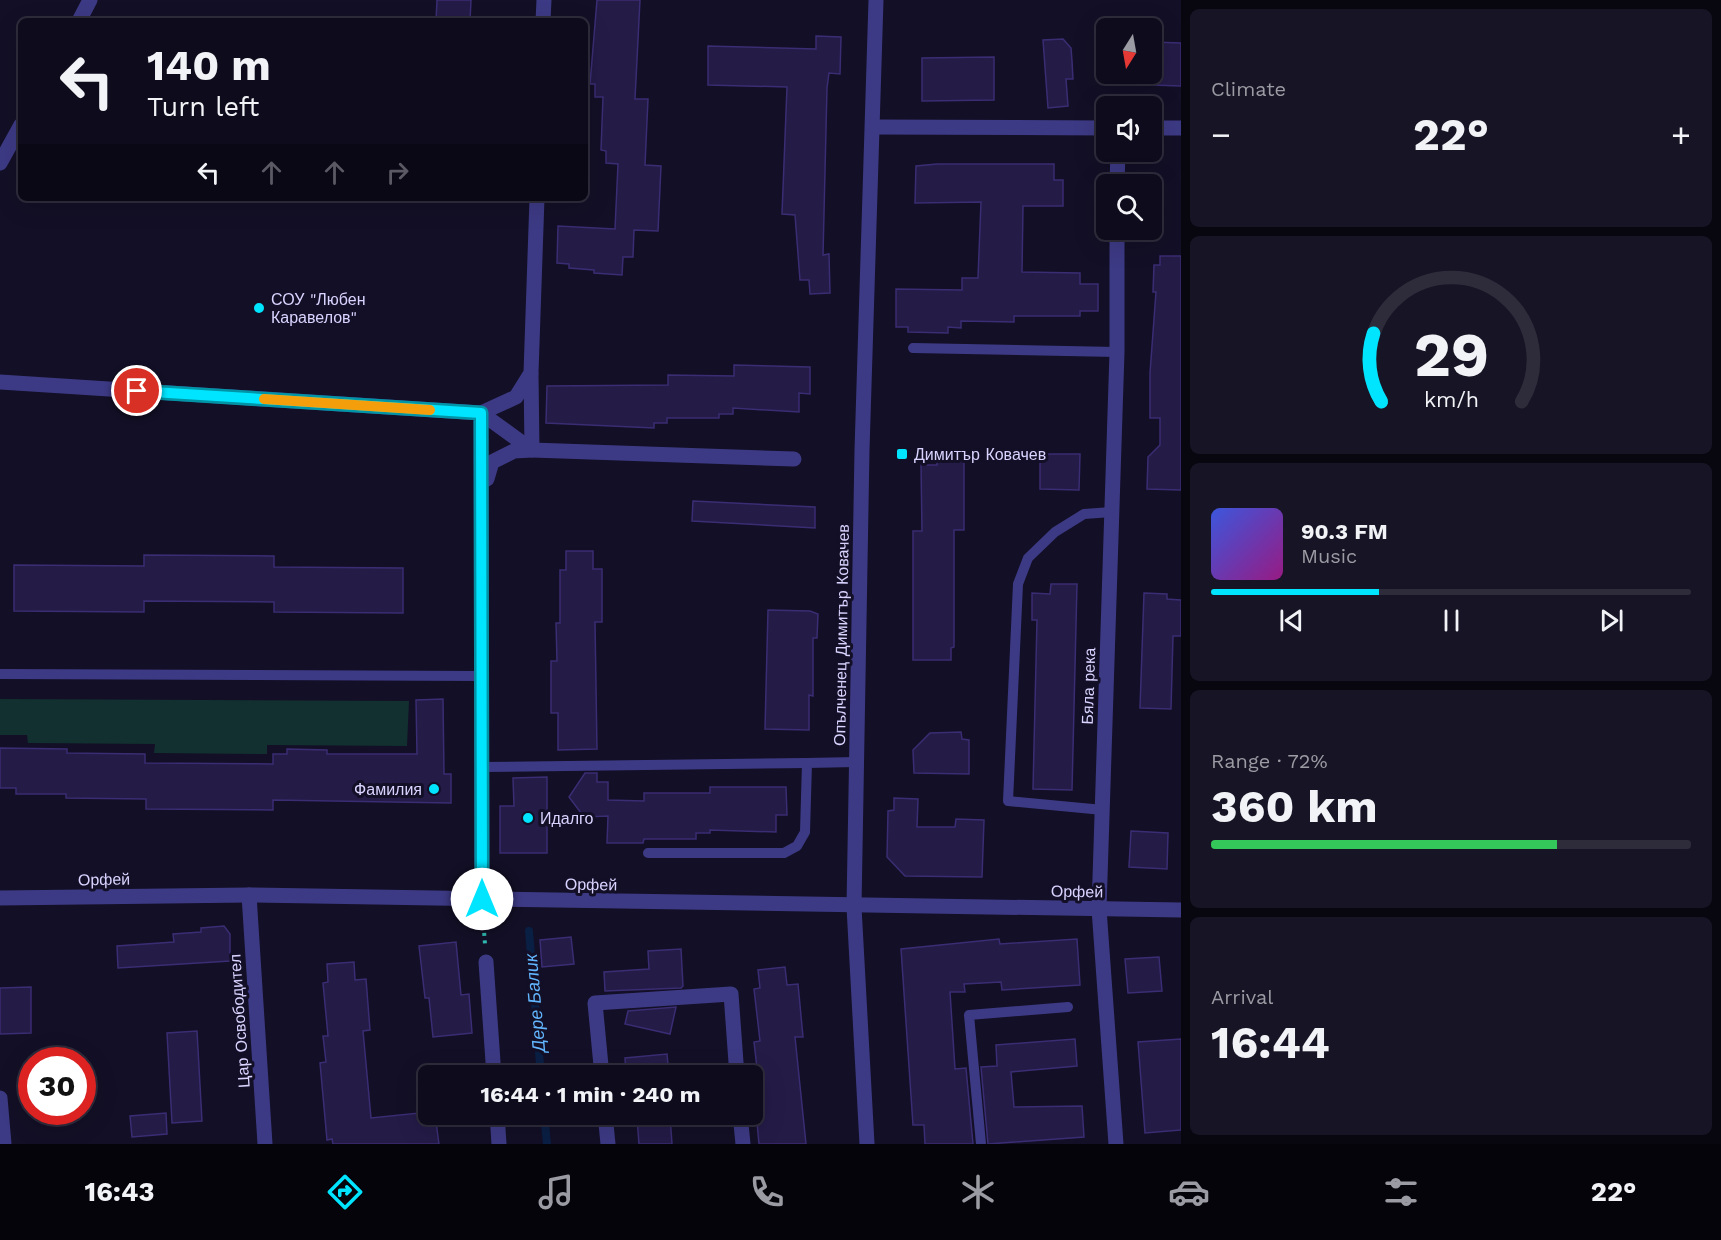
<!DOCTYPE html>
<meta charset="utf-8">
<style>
body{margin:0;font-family:"Work Sans",sans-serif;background:#171425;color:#f1f3f6;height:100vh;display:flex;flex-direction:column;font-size:22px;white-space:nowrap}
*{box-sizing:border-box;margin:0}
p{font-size:20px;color:#9b9ba3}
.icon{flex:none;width:33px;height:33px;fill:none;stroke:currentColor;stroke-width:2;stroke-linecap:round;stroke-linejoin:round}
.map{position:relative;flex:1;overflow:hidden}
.details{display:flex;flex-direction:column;gap:9px;padding:9px;background:#08060f;width:540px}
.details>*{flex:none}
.top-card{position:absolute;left:18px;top:18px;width:570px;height:183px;border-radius:9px;box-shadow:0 6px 24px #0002,0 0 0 2px #2e2b3b;background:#0e0b1c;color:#f1f3f6;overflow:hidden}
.needle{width:39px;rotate:191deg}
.controls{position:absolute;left:1096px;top:18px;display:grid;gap:12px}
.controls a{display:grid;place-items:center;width:66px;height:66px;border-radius:9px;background:#0e0b1c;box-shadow:0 6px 24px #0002,0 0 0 2px #2e2b3b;font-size:30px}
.speed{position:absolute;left:18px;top:1047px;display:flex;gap:12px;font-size:30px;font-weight:700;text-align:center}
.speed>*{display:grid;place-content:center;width:78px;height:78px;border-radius:50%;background:#0e0b1c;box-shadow:0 6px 24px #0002,0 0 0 2px #2e2b3b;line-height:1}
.speed .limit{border:9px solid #d22;background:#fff;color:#111}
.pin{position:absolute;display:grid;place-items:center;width:51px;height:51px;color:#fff;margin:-26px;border:3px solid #fff;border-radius:50%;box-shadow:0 2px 6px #0007}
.me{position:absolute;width:66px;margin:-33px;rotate:0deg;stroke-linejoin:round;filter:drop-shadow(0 0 4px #0008)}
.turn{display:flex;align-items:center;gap:21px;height:126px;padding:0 30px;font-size:27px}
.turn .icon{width:78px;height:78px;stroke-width:2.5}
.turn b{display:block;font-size:42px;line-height:51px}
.lanes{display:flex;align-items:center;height:57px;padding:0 30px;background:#0003;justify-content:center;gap:30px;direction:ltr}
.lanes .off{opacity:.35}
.big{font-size:45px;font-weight:700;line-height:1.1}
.details .card{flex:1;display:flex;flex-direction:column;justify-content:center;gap:9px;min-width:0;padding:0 21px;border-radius:9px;background:#171425}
.details .dial{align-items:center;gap:0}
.dial svg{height:156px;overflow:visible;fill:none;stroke:#2e2b3b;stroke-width:7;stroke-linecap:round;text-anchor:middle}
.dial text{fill:#f1f3f6;stroke:none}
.song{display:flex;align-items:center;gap:18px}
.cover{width:72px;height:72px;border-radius:9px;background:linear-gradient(135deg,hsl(230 70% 55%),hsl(310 70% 35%))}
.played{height:6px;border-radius:3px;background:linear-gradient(90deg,#00e5ff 35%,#2e2b3b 35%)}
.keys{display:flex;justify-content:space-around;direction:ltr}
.heat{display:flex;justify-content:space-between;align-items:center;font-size:33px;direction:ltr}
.charge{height:9px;border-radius:4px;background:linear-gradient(90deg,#34c759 72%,#2e2b3b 0)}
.trip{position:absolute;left:418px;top:1065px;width:345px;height:60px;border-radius:9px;background:#0e0b1c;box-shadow:0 6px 24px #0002,0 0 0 2px #2e2b3b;font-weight:700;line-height:60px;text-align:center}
.tab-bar{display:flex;height:96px;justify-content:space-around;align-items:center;background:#06040b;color:#9b9ba3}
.tab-bar .icon{width:42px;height:42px}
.tab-bar .selected{color:#00e5ff}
.tab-bar b{font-size:27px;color:#f1f3f6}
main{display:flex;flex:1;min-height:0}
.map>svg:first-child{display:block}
.green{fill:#12302f}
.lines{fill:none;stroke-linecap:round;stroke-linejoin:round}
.stream{stroke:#0a1f44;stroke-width:8}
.building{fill:#241b47;stroke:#3b2d73;stroke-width:1.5}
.path{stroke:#2fb8b0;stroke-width:4;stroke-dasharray:3 4.5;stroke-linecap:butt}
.service{stroke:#3d3a85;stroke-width:10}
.minor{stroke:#3d3a85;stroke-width:15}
.tertiary{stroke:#3d3a85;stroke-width:15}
.route-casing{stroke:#0095a6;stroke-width:15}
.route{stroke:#00e5ff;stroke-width:10}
.slow{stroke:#f59e0b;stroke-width:10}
.poi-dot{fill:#00e5ff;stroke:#130f26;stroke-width:2}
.labels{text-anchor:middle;stroke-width:6;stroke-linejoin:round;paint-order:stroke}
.poi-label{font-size:16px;fill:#d9d4ff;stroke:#130f26;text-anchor:start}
.street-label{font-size:16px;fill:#d9d4ff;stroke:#130f26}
.water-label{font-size:18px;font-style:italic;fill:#62b6ff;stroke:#130f26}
</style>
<main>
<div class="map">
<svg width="1181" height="1144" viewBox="0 0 1181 1144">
<rect width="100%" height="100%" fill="#130f26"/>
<!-- green -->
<polygon class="green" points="0,699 409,701 407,746 267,745 267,754 154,753 155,744 28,743 27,735 0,735"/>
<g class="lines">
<!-- stream -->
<g class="stream">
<polyline points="529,931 541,1076"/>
<polyline points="544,1114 547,1144"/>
</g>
</g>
<!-- building -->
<g class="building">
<polygon points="437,0 471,0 470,21 436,21"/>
<polygon points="597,0 640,0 635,99 648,99 645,165 661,166 658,231 634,230 633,257 623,257 622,275 594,273 594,270 569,268 569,264 557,263 558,226 615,229 618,164 606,163 606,151 601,150 603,97 595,97 595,84 590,84"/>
<polygon points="816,36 841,37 840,74 829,73 827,88 823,255 829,254 830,293 810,294 809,280 800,280 795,215 782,214 787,87 708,85 708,46 816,49"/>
<polygon points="1063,39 1071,48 1072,61 1073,79 1066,79 1068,106 1048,108 1043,40"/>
<polygon points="1152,42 1181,43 1181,86 1152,85"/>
<polygon points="994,57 994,100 922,101 922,58"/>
<polygon points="937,164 1054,164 1054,180 1063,180 1063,206 1023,206 1022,272 1080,273 1080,284 1098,284 1098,311 1080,311 1080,316 1014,316 1014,322 961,321 961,328 948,327 948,333 908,332 908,327 896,327 896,289 962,290 962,278 978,278 981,202 915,203 916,166"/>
<polygon points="1160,256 1181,256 1181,490 1147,489 1148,457 1160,445 1160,418 1150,418 1150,373 1156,292 1153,292 1154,265 1160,265"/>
<polygon points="734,365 810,367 810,394 799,393 799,412 733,408 733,414 719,414 719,418 667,418 667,423 654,423 654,428 546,423 547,386 668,385 668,375 734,376"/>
<polygon points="964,454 964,530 954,530 954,647 951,648 951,660 913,660 913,531 922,531 921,465 937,465 937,455"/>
<polygon points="1040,454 1080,454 1079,490 1040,489"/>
<polygon points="693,501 815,507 815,528 692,521"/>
<polygon points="566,551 593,551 593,569 602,569 602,622 595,622 597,749 558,750 558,713 551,713 551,661 557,661 556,623 560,623 560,570 566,570"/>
<polygon points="144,555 274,556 274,567 403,568 403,613 274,612 274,602 144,601 144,612 14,611 14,565 144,566"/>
<polygon points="1051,584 1077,584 1072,790 1033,789 1037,620 1032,620 1032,593 1050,594"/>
<polygon points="1144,593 1167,594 1167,599 1181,600 1181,636 1173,636 1171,709 1140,708"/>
<polygon points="768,610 810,611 818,614 817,638 813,638 813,696 809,695 809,730 765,729"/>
<polygon points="443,699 444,774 451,774 451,803 273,800 273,810 146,809 146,799 66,798 66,794 16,794 16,788 0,788 0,748 67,749 67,753 145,754 145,763 273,764 273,754 287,754 287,749 327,750 327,754 417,754 416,700"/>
<polygon points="961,732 962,739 969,740 969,774 914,773 913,750 930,733"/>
<polygon points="585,773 597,773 597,782 608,782 608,800 644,801 644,793 710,793 710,787 786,787 787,815 776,815 776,832 710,830 710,833 696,833 696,839 644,839 643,843 607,843 608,816 584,817 569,797"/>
<polygon points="547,777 547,853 500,853 500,806 514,806 513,778"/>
<polygon points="894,798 918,799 917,827 955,827 956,819 984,820 982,877 905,876 887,857 888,811 894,810"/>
<polygon points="1131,831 1168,833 1167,869 1129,867"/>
<polygon points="224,926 230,934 230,961 118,968 117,946 174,942 173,934 201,932 201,928"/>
<polygon points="571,937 574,964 542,967 540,940"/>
<polygon points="999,939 1000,944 1077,939 1080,985 1002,990 1001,982 964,984 965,992 950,992 955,1069 966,1068 973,1144 925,1144 924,1125 913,1125 901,949"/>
<polygon points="456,942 461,995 469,994 472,1033 433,1037 429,998 425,998 419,946"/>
<polygon points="681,949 683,986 681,988 605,991 604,972 649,969 648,951"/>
<polygon points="1159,957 1162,991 1128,993 1125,959"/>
<polygon points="354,962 355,980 366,979 370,1030 363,1031 371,1118 429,1112 429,1114 435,1114 439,1144 333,1144 332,1139 327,1140 320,1063 326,1062 323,1036 328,1036 323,983 328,982 327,964"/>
<polygon points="785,967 787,985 798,984 803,1037 795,1037 806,1144 759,1144 752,1069 757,1068 754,1042 760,1041 754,989 760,988 758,970"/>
<polygon points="31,987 31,1033 0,1034 0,988"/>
<polygon points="676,1007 670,1034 625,1024 628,1011"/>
<polygon points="197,1031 202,1121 172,1123 167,1033"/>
<polygon points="1075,1039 1077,1066 1011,1072 1014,1107 1082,1106 1084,1137 988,1144 981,1067 997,1066 996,1045"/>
<polygon points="1181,1039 1181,1130 1145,1133 1138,1042"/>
<polygon points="667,1054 669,1076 626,1076 625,1058"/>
<polygon points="166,1113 167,1134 132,1137 130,1116"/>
<polygon points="670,1116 672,1144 639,1144 637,1118"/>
</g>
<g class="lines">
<!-- path -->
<polyline class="path" points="483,918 485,944"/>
<!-- service -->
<g class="service">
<polyline points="913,348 1117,352"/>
<polyline points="0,674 481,676"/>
<polyline points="481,767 807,763"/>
<polyline points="1103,810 1008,801 1018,584 1028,558 1055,532 1084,514 1112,512"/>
<polyline points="648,853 784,853 797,846 805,832 807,763 856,762"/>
<polyline points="981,1144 969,1015 1068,1007"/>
</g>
<!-- minor -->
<g class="minor">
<polyline points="79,21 90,0"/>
<polyline points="543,21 544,0"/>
<polyline points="873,127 1107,128"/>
<polyline points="1152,128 1181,128"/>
<polyline points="0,163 21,125"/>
<polyline points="1117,184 1118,152"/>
<polyline points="0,382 481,413 532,450 794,459"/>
<polyline points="487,479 492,462 514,451 532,450 531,374"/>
<polyline points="249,895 265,1144"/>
<polyline points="0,898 249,895 1181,910"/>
<polyline points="482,899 481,413 516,397 531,373 537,198"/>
<polyline points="486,962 494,1076"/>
<polyline points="602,1076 595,1003 731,994 737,1076"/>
<polyline points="0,1098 4,1144"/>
<polyline points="497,1114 499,1144"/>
<polyline points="605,1114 608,1144"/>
<polyline points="740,1114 743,1144"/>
<polyline points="1116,1144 1099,909 1117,352 1117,230"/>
</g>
<!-- tertiary -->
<polyline class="tertiary" points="867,1144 854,907 862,450 876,0"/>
</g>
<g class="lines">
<!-- route casing -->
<g class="route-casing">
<polyline id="route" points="137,391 481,413 482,899"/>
</g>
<!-- route -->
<use href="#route" class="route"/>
<!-- slow -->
<polyline class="slow" points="264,399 430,410"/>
</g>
<!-- markers -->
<g class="poi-dot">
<circle cx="259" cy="308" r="6"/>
<rect x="896" y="448" width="12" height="12" rx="3"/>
<circle cx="434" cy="789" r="6"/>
<circle cx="528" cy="818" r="6"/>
</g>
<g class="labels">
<!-- poi labels -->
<g class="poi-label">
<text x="271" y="305">СОУ "Любен<tspan x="271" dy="18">Каравелов"</tspan></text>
<text x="914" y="460">Димитър Ковачев</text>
<text x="422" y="795" text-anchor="end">Фамилия</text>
<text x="540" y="824">Идалго</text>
</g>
<!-- street labels -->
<g class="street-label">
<text transform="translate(841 635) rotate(-89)" y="6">Опълченец Димитър Ковачев</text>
<text transform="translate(1088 686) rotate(-88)" y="6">Бяла река</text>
<text transform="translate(104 879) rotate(-1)" y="6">Орфей</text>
<text transform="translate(591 884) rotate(1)" y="6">Орфей</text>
<text transform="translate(1077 891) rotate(1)" y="6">Орфей</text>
<text transform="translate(239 1021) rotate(-94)" y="6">Цар Освободител</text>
</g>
<!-- water labels -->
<g class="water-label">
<text transform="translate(535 1003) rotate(-95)" y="6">Дере Балик</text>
</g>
</g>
</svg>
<div class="controls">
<a><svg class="needle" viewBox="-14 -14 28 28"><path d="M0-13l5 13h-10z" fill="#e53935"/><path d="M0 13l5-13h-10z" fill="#9b9ba3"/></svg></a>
<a><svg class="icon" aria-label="sound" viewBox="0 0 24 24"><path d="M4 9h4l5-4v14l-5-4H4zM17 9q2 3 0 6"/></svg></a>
<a><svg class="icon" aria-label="search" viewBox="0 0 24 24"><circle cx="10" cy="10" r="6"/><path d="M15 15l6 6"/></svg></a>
</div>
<div class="speed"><div class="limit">30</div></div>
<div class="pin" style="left:137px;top:391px;background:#d93025"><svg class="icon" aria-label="arrive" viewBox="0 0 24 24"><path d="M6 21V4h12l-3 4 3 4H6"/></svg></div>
<svg class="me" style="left:482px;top:899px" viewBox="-20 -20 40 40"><circle r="19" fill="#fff"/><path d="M0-13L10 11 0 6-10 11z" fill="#00e5ff"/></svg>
<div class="trip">16:44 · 1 min · 240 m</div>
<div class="top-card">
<div class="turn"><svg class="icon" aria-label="left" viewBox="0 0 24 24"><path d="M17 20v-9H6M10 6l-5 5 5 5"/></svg><div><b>140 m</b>Turn left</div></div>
<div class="lanes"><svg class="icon" aria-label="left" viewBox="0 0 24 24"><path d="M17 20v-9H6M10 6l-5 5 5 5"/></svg><svg class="icon off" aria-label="ahead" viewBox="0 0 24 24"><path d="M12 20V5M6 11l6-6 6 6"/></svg><svg class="icon off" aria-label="ahead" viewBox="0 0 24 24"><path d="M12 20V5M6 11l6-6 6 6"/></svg><svg class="icon off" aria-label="right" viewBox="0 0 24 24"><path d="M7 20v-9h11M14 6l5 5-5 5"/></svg></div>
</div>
</div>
<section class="details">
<div class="card"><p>Climate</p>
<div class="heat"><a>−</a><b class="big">22°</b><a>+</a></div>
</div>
<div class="card dial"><svg viewBox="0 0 100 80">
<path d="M14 69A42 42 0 1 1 86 69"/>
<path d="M14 69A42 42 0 0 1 10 34" stroke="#00e5ff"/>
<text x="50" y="56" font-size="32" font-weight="700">29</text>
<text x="50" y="72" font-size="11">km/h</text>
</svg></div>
<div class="card">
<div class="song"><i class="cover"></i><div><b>90.3 FM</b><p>Music</p></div></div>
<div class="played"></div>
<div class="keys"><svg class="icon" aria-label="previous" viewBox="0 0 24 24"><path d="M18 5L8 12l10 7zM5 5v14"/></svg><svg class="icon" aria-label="pause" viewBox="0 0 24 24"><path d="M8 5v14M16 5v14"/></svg><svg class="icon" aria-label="next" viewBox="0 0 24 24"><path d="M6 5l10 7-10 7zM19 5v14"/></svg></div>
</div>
<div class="card"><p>Range · 72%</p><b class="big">360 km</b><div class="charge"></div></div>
<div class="card"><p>Arrival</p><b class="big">16:44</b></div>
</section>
</main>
<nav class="tab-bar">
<b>16:43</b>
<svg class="icon selected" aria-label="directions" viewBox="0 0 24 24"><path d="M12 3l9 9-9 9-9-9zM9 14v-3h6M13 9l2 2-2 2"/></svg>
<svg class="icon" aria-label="music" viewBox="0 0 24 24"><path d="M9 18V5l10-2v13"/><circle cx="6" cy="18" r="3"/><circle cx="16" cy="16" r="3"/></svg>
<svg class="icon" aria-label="phone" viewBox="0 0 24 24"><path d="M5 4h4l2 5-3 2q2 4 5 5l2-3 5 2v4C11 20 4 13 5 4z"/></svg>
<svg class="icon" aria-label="climate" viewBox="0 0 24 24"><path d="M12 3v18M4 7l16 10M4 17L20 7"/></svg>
<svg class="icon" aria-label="car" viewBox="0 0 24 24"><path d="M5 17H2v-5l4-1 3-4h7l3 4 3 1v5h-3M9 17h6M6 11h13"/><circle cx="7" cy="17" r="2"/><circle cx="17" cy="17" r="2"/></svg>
<svg class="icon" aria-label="filters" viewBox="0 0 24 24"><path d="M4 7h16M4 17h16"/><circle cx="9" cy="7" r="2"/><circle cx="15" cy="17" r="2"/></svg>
<b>22°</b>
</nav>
